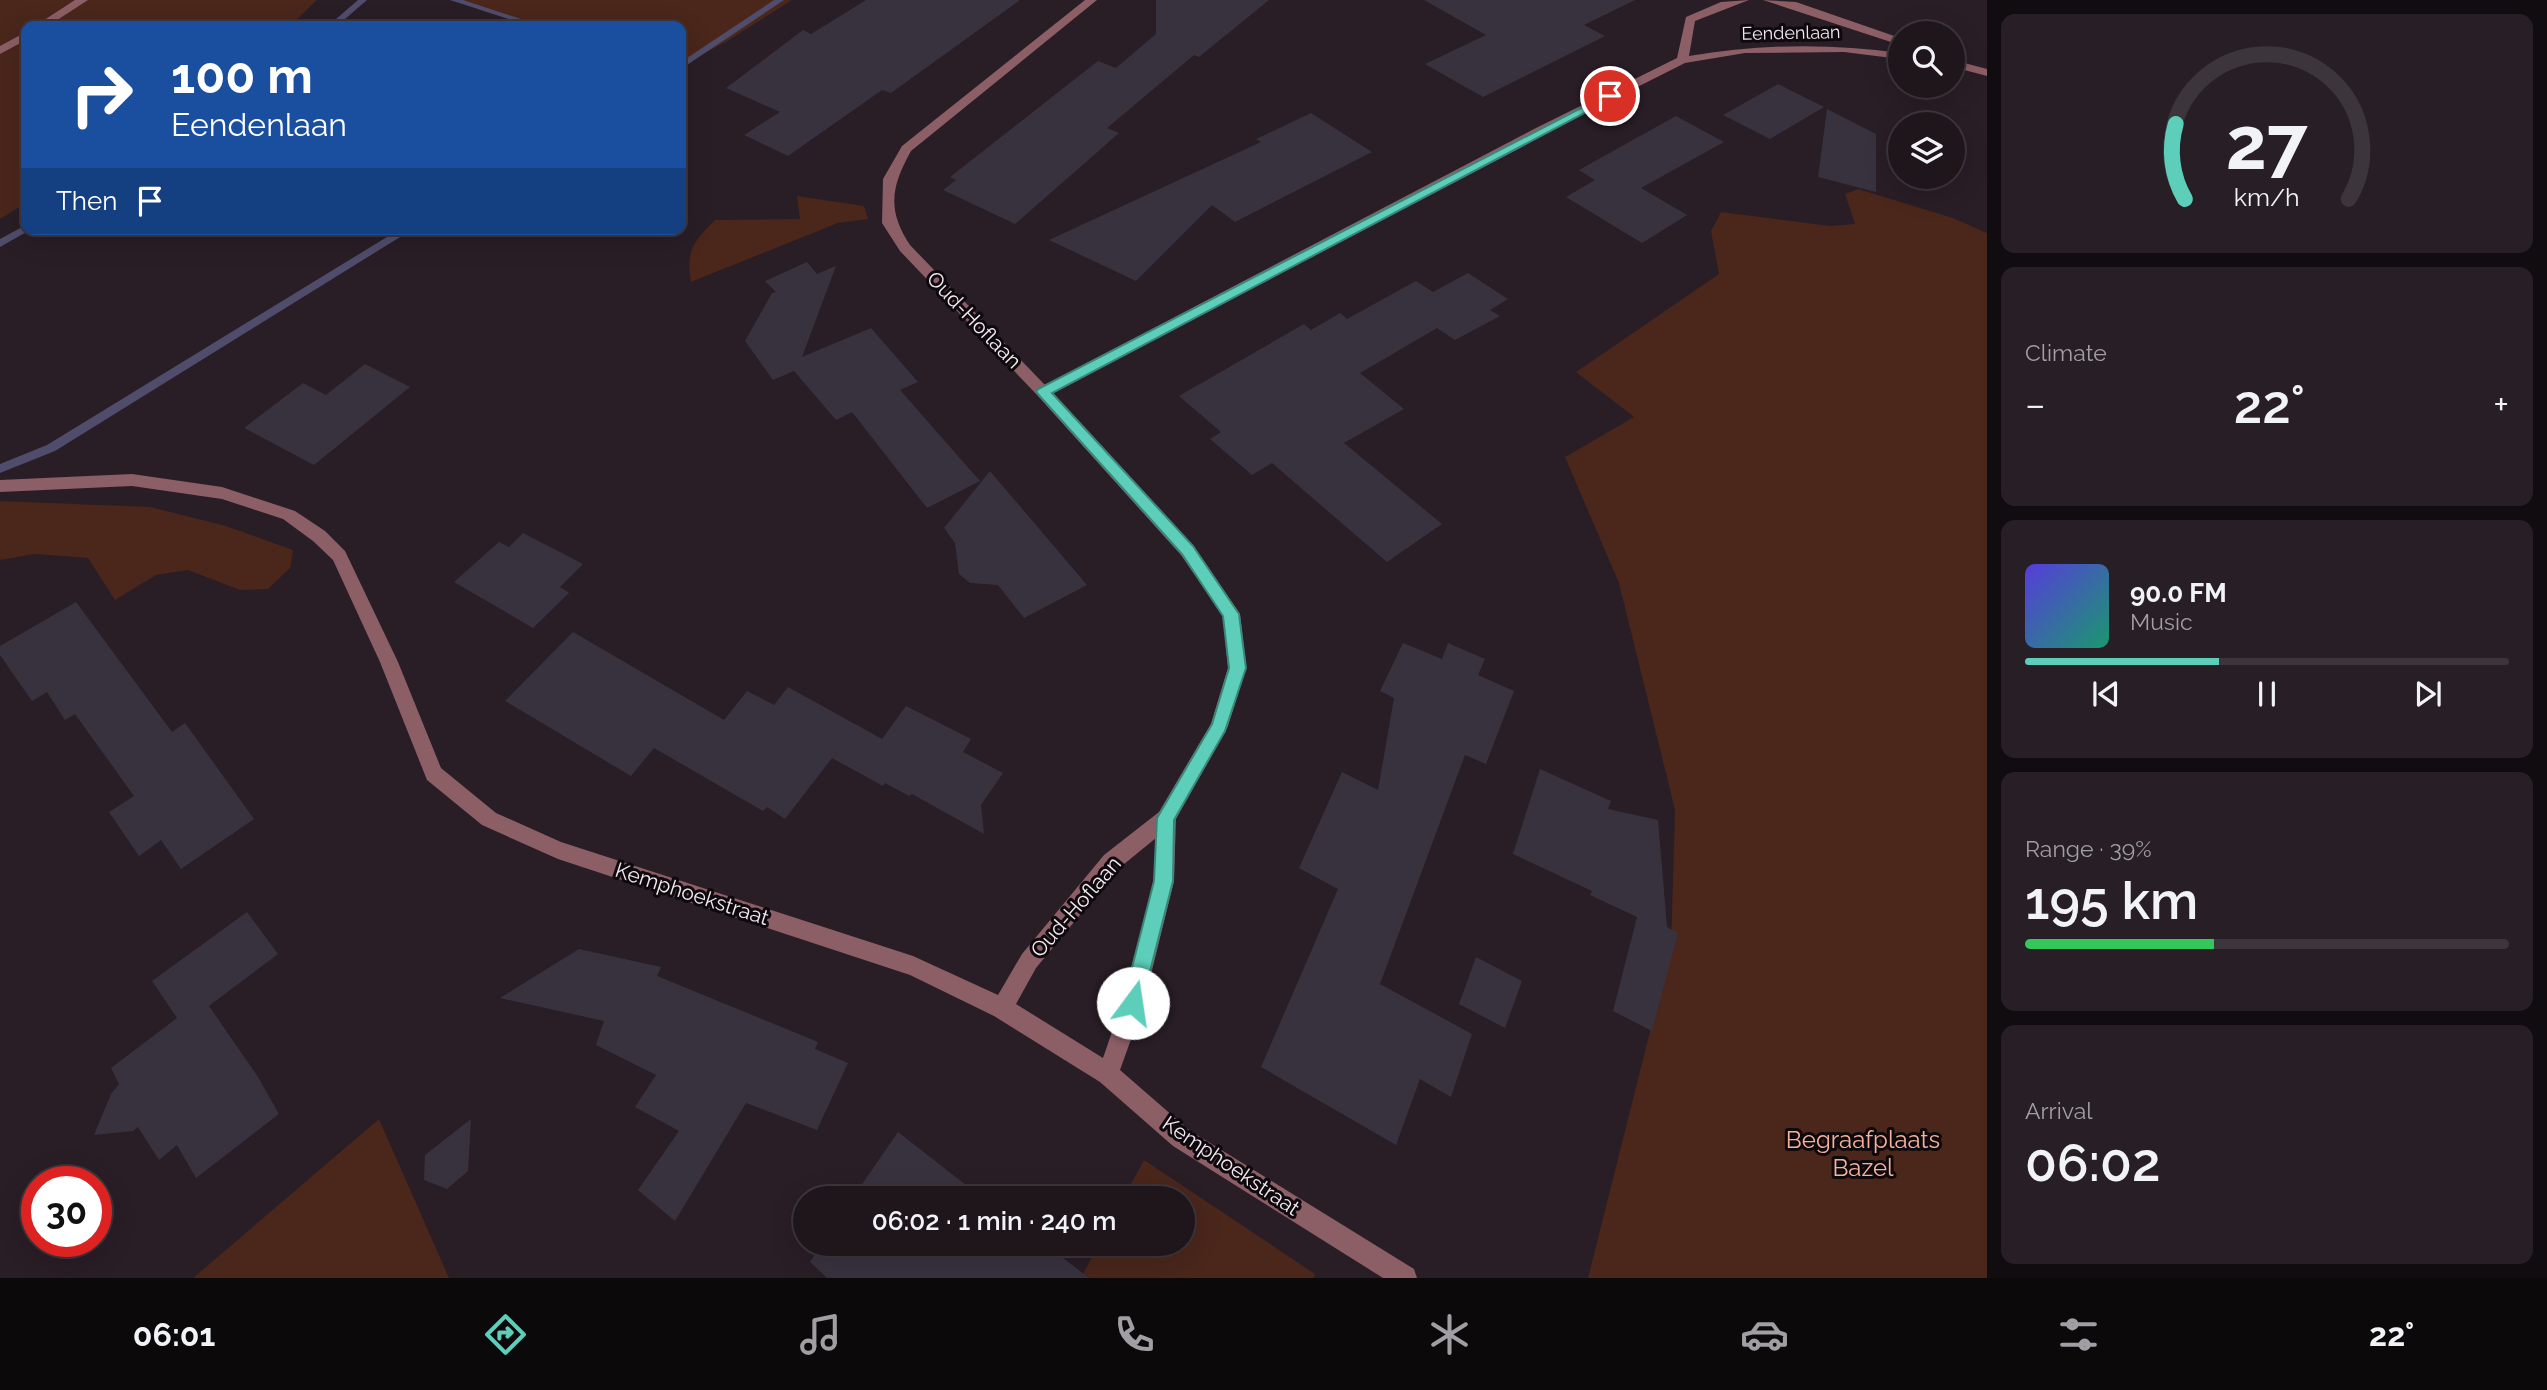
<!DOCTYPE html>
<meta charset="utf-8">
<style>
body{margin:0;font-family:Raleway,sans-serif;background:#271f25;color:#f1f3f6;height:100vh;display:flex;flex-direction:column;font-size:26px;white-space:nowrap}
*{box-sizing:border-box;margin:0}
p{font-size:23px;color:#a19fa3}
.icon{flex:none;width:38px;height:38px;fill:none;stroke:currentColor;stroke-width:2;stroke-linecap:round;stroke-linejoin:round}
.map{position:relative;flex:1;overflow:hidden}
.panel{display:flex;flex-direction:column;gap:14px;padding:14px;background:#110c0f;width:560px}
.panel>*{flex:none}
.top-card{position:absolute;left:21px;top:21px;width:665px;height:214px;border-radius:14px;box-shadow:0 7px 28px #0002,0 0 0 2px #3c353b;background:#1a4fa0;color:#fff;overflow:hidden}
.buttons{position:absolute;left:1888px;top:21px;display:grid;gap:14px}
.buttons a{display:grid;place-items:center;width:77px;height:77px;border-radius:50%;background:#1f161c;box-shadow:0 7px 28px #0002,0 0 0 2px #3c353b;font-size:35px}
.speed{position:absolute;left:21px;top:1166px;display:flex;gap:14px;font-size:35px;font-weight:700;text-align:center}
.speed>*{display:grid;place-content:center;width:91px;height:91px;border-radius:50%;background:#1f161c;box-shadow:0 7px 28px #0002,0 0 0 2px #3c353b;line-height:1}
.speed .limit{border:10px solid #d22;background:#fff;color:#111}
.pin{position:absolute;display:grid;place-items:center;width:60px;height:60px;color:#fff;margin:-30px;border:4px solid #fff;border-radius:50%;box-shadow:0 2px 7px #0007}
.me{position:absolute;width:77px;margin:-38px;rotate:14deg;stroke-linejoin:round;filter:drop-shadow(0 0 5px #0008)}
.turn{display:flex;align-items:center;gap:24px;height:147px;padding:0 35px;font-size:32px}
.turn .icon{width:91px;height:91px;stroke-width:2.5}
.turn b{display:block;font-size:49px;line-height:60px}
.then{display:flex;align-items:center;height:66px;padding:0 35px;background:#0003;gap:14px;font-size:26px}
.big{font-size:52px;font-weight:600;line-height:1.1}
.panel .widget{flex:1;display:flex;flex-direction:column;justify-content:center;gap:10px;min-width:0;padding:0 24px;border-radius:14px;background:#271f25}
.panel .dial{align-items:center;gap:0}
.dial svg{height:182px;overflow:visible;fill:none;stroke:#3c353b;stroke-width:7;stroke-linecap:round;text-anchor:middle}
.dial text{fill:#f1f3f6;stroke:none}
.song{display:flex;align-items:center;gap:21px}
.cover{width:84px;height:84px;border-radius:10px;background:linear-gradient(135deg,hsl(250 70% 55%),hsl(160 70% 35%))}
.played{height:7px;border-radius:4px;background:linear-gradient(90deg,#5cceba 40%,#3c353b 40%)}
.keys{display:flex;justify-content:space-around;direction:ltr}
.heat{display:flex;justify-content:space-between;align-items:center;font-size:38px;direction:ltr}
.charge{height:10px;border-radius:5px;background:linear-gradient(90deg,#34c759 39%,#3c353b 0)}
.trip{position:absolute;left:793px;top:1186px;width:402px;height:70px;border-radius:35px;background:#1f161c;box-shadow:0 7px 28px #0002,0 0 0 2px #3c353b;font-weight:600;line-height:70px;text-align:center}
.menu{display:flex;height:112px;justify-content:space-around;align-items:center;background:#0c090b;color:#a19fa3}
.menu .icon{width:49px;height:49px}
.menu .on{color:#5cceba}
.menu b{font-size:32px;color:#f1f3f6}
main{display:flex;flex:1;min-height:0}
.map>svg:first-child{display:block}
.green{fill:#4a261b}
.lines{fill:none;stroke-linecap:round;stroke-linejoin:round}
.stream{fill:#4f4d6b;fill-rule:evenodd}
.building{fill:#38323f}
.lane{fill:#8c5e66;fill-rule:evenodd}
.street{fill:#8c5e66;fill-rule:evenodd}
.route{fill:#5cceba;stroke:#3c8679;stroke-width:2}
.labels{text-anchor:middle;stroke-width:6;stroke-linejoin:round;paint-order:stroke}
.far-street-label{font-size:18px;fill:#f1e9ef;stroke:#0e090d}
.street-label{font-size:21px;fill:#f1e9ef;stroke:#0e090d}
.near-park-label{font-size:24px;fill:#f6b29c;stroke:#0e090d}
</style>
<main>
<div class="map">
<svg width="1987" height="1278" viewBox="0 0 1987 1278">
<rect width="100%" height="100%" fill="#291d26"/>
<!-- green -->
<g class="green">
<polygon points="0,0 317,0 290,26 26,26 26,203 0,219"/>
<polygon points="454,0 792,0 729,40 681,66 681,26 538,26"/>
<polygon points="1858,189 1953,218 1987,233 1987,1278 1588,1278 1671,948 1675,810 1619,583 1565,457 1634,417 1576,372 1719,274 1711,231 1721,212 1830,226 1855,224 1845,194"/>
<path d="M797,196L864,206L868,219L838,223L691,282C686,250 693,242 715,220L800,219Z"/>
<polygon points="0,501 150,507 226,526 293,550 290,568 268,589 240,590 188,570 156,575 115,600 88,558 35,554 0,560"/>
<polygon points="379,1119 449,1278 193,1278"/>
<polygon points="1144,1160 1315,1274 1314,1278 1081,1278 1099,1244 1183,1244 1183,1199 1123,1199"/>
</g>
<g class="lines">
<!-- stream -->
<g class="stream">
<polygon points="358,0 367,0 337,26 328,26"/>
<polygon points="450,0 463,0 542,26 530,26"/>
<polygon points="774,0 784,0 681,69 681,62"/>
<polygon points="26,225 26,229 30,230 0,247 0,239"/>
<polygon points="400,229 413,229 55,451 0,473 0,464 47,445"/>
</g>
</g>
<!-- building -->
<g class="building">
<polygon points="866,0 1020,0 891,93 882,90 788,156 744,135 780,112 726,88 803,30 811,34"/>
<polygon points="1156,0 1269,0 1199,57 1194,55 1107,128 1119,133 1015,224 943,190 956,180 950,177 1098,61 1116,68 1156,34"/>
<polygon points="1424,0 1635,0 1584,25 1605,36 1483,97 1425,64 1486,35"/>
<polygon points="1778,84 1824,107 1770,139 1723,115"/>
<polygon points="1827,109 1876,134 1876,192 1818,177"/>
<polygon points="1311,113 1372,152 1235,222 1212,205 1136,281 1049,240 1261,142 1256,139"/>
<polygon points="1676,116 1724,142 1641,188 1687,215 1642,243 1566,197 1595,180 1579,170"/>
<polygon points="807,262 817,274 836,266 802,357 871,328 918,382 900,390 980,481 927,508 852,412 836,420 794,371 773,380 745,341 772,293 776,292 765,281"/>
<polygon points="1468,273 1508,299 1490,310 1500,316 1455,340 1437,328 1360,373 1404,409 1344,443 1442,524 1387,562 1272,463 1252,475 1210,439 1221,432 1179,396 1304,324 1311,330 1340,313 1347,319 1416,281 1433,292"/>
<polygon points="365,364 410,387 314,465 244,428 303,383 326,395"/>
<polygon points="990,471 1087,585 1024,618 998,585 970,583 959,574 955,543 944,528"/>
<polygon points="523,533 583,564 560,587 569,593 533,628 454,582 499,542 509,547"/>
<polygon points="76,602 172,732 185,723 254,819 181,869 161,840 139,856 109,812 134,796 75,714 65,720 47,692 32,701 0,655 0,646"/>
<polygon points="573,632 724,720 747,691 774,705 788,687 882,739 906,706 971,739 963,752 1003,773 981,805 984,834 912,794 909,796 885,783 883,786 832,758 785,819 767,807 763,811 654,748 631,776 505,701"/>
<polygon points="1403,643 1442,659 1448,643 1485,659 1478,675 1514,691 1486,764 1465,755 1380,984 1472,1034 1451,1097 1420,1079 1396,1145 1261,1067 1338,889 1299,868 1342,772 1378,790 1394,698 1380,691"/>
<polygon points="1540,769 1611,801 1608,809 1658,820 1667,927 1678,933 1652,1031 1613,1011 1637,917 1590,895 1592,891 1513,854"/>
<polygon points="247,912 278,954 209,1006 258,1077 279,1114 196,1178 177,1145 159,1160 138,1127 133,1131 94,1135 111,1094 119,1084 111,1068 177,1018 152,981"/>
<polygon points="579,949 661,967 657,976 818,1042 815,1049 848,1063 817,1130 746,1103 675,1221 638,1190 679,1131 635,1107 656,1075 596,1045 604,1021 500,998"/>
<polygon points="1476,957 1522,981 1505,1028 1459,1004"/>
<polygon points="471,1119 468,1171 447,1189 424,1180 425,1155"/>
<polygon points="898,1132 971,1189 985,1199 852,1199"/>
<polygon points="822,1244 1045,1244 1089,1278 827,1278 810,1262"/>
</g>
<g class="lines">
<!-- lane -->
<g class="lane">
<polygon points="75,0 88,0 48,26 35,26"/>
<polygon points="26,32 26,40 0,54 0,46"/>
</g>
<!-- street -->
<g class="street">
<path d="M1085,0H1097L911,151C891,187 887,210 910,245L1045,385L1534,129L1677,58L1686,17L1721,2L1749,0L1695,21L1689,56C1760,44 1829,43 1900,53V59L1844,52L1745,53L1685,63L1542,135L1053,393L1193,545L1240,614L1246,668L1228,726L1176,819L1174,881L1144,1003L1120,1070L1189,1130L1414,1269L1417,1278H1383L1173,1146L1100,1082L994,1016L910,975L558,859L482,825L427,780L380,662L333,560L313,541L283,519L222,499L132,486L0,492V480L132,474L222,487L295,511L325,531L345,551L398,662L441,768L496,813L561,842L913,956L998,995L1022,954L1104,855L1159,812L1211,724L1228,668L1223,616L1181,555L1038,396L900,251L882,223L883,179L902,146ZM1156,838L1154,881L1122,1003L1103,1058L1016,1004L1036,968L1118,869Z"/>
<polygon points="1763,0 1796,2 1900,38 1900,45"/>
<polygon points="1953,60 1987,69 1987,76 1953,67"/>
</g>
</g>
<!-- route -->
<polygon class="route" points="1610,93 1615,96 1613,98 1052,393 1193,546 1239,614 1246,668 1225,731 1174,820 1173,881 1142,1003 1139,1010 1133,1013 1126,1010 1123,1003 1154,881 1157,818 1212,724 1229,668 1223,616 1182,554 1036,392 1038,389"/>
<g class="labels">
<!-- far-street labels -->
<g class="far-street-label">
<text transform="translate(1791 33) rotate(-1)" y="6">Eendenlaan</text>
</g>
<!-- street labels -->
<g class="street-label">
<text transform="translate(974 320) rotate(46)" y="7">Oud-Hoflaan</text>
<text transform="translate(692 894) rotate(18)" y="7">Kemphoekstraat</text>
<text transform="translate(1076 907) rotate(-49)" y="7">Oud-Hoflaan</text>
<text transform="translate(1231 1166) rotate(34)" y="7">Kemphoekstraat</text>
</g>
<!-- near-park labels -->
<g class="near-park-label">
<text x="1863" y="1148">Begraafplaats<tspan x="1863" dy="28">Bazel</tspan></text>
</g>
</g>
</svg>
<div class="buttons">
<a><svg class="icon" aria-label="search" viewBox="0 0 24 24"><circle cx="10" cy="10" r="6"/><path d="M15 15l6 6"/></svg></a>
<a><svg class="icon" aria-label="layers" viewBox="0 0 24 24"><path d="M12 4l9 5-9 5-9-5zM3 14l9 5 9-5"/></svg></a>
</div>
<div class="speed"><div class="limit">30</div></div>
<div class="pin" style="left:1610px;top:96px;background:#d93025"><svg class="icon" aria-label="arrive" viewBox="0 0 24 24"><path d="M6 21V4h12l-3 4 3 4H6"/></svg></div>
<svg class="me" style="left:1133px;top:1003px" viewBox="-20 -20 40 40"><circle r="19" fill="#fff"/><path d="M0-13L10 11 0 6-10 11z" fill="#5cceba"/></svg>
<div class="trip">06:02 · 1 min · 240 m</div>
<div class="top-card">
<div class="turn"><svg class="icon" aria-label="right" viewBox="0 0 24 24"><path d="M7 20v-9h11M14 6l5 5-5 5"/></svg><div><b>100 m</b>Eendenlaan</div></div>
<div class="then">Then<svg class="icon" aria-label="arrive" viewBox="0 0 24 24"><path d="M6 21V4h12l-3 4 3 4H6"/></svg></div>
</div>
</div>
<section class="panel">
<div class="widget dial"><svg viewBox="0 0 100 80">
<path d="M14 69A42 42 0 1 1 86 69"/>
<path d="M14 69A42 42 0 0 1 10 36" stroke="#5cceba"/>
<text x="50" y="56" font-size="32" font-weight="700">27</text>
<text x="50" y="72" font-size="11">km/h</text>
</svg></div>
<div class="widget"><p>Climate</p>
<div class="heat"><a>−</a><b class="big">22°</b><a>+</a></div>
</div>
<div class="widget">
<div class="song"><i class="cover"></i><div><b>90.0 FM</b><p>Music</p></div></div>
<div class="played"></div>
<div class="keys"><svg class="icon" aria-label="previous" viewBox="0 0 24 24"><path d="M18 5L8 12l10 7zM5 5v14"/></svg><svg class="icon" aria-label="pause" viewBox="0 0 24 24"><path d="M8 5v14M16 5v14"/></svg><svg class="icon" aria-label="next" viewBox="0 0 24 24"><path d="M6 5l10 7-10 7zM19 5v14"/></svg></div>
</div>
<div class="widget"><p>Range · 39%</p><b class="big">195 km</b><div class="charge"></div></div>
<div class="widget"><p>Arrival</p><b class="big">06:02</b></div>
</section>
</main>
<nav class="menu">
<b>06:01</b>
<svg class="icon on" aria-label="directions" viewBox="0 0 24 24"><path d="M12 3l9 9-9 9-9-9zM9 14v-3h6M13 9l2 2-2 2"/></svg>
<svg class="icon" aria-label="music" viewBox="0 0 24 24"><path d="M9 18V5l10-2v13"/><circle cx="6" cy="18" r="3"/><circle cx="16" cy="16" r="3"/></svg>
<svg class="icon" aria-label="phone" viewBox="0 0 24 24"><path d="M5 4h4l2 5-3 2q2 4 5 5l2-3 5 2v4C11 20 4 13 5 4z"/></svg>
<svg class="icon" aria-label="climate" viewBox="0 0 24 24"><path d="M12 3v18M4 7l16 10M4 17L20 7"/></svg>
<svg class="icon" aria-label="car" viewBox="0 0 24 24"><path d="M5 17H2v-5l4-1 3-4h7l3 4 3 1v5h-3M9 17h6M6 11h13"/><circle cx="7" cy="17" r="2"/><circle cx="17" cy="17" r="2"/></svg>
<svg class="icon" aria-label="filters" viewBox="0 0 24 24"><path d="M4 7h16M4 17h16"/><circle cx="9" cy="7" r="2"/><circle cx="15" cy="17" r="2"/></svg>
<b>22°</b>
</nav>
